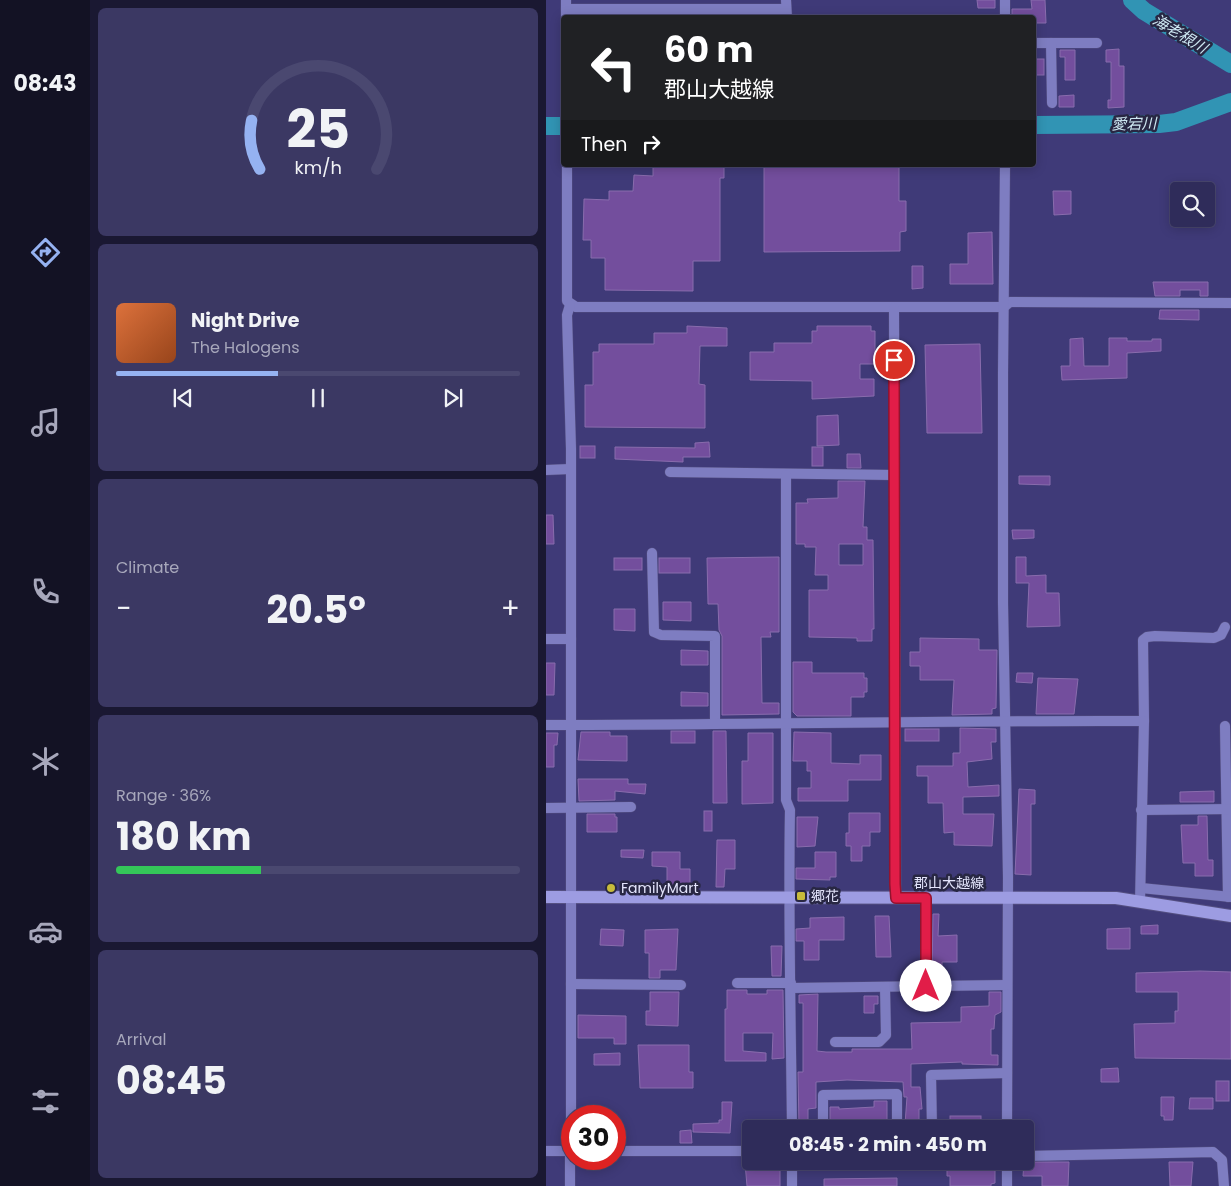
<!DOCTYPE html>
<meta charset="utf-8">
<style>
body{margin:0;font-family:Poppins,"Noto Sans JP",sans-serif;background:#3b3863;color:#f1f3f6;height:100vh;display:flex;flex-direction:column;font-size:19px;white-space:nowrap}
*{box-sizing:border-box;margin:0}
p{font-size:16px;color:#a7a7bb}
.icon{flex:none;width:28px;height:28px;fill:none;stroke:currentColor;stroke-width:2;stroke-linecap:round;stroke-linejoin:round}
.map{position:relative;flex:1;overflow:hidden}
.drawer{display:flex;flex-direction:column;gap:8px;padding:8px;background:#1a1832;width:456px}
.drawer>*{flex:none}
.banner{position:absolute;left:15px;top:15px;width:475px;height:152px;border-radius:5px;box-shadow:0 2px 12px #0003,0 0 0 1px #4a4870;background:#202124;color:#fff;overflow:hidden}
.tools{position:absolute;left:624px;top:182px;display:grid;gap:10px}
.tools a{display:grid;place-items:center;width:45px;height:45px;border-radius:5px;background:#2f2c5a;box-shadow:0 2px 12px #0003,0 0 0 1px #4a4870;font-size:25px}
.speed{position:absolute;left:15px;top:1105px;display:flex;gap:10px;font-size:25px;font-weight:700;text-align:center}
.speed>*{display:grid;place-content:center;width:65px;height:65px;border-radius:50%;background:#2f2c5a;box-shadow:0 2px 12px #0003,0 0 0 1px #4a4870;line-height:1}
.speed .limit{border:8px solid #d22;background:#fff;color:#111}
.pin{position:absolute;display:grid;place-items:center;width:42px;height:42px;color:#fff;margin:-21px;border:2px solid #fff;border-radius:50%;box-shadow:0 1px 5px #0007}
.me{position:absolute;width:55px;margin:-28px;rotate:0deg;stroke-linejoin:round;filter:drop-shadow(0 0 4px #0008)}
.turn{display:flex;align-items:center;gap:18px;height:105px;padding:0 20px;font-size:22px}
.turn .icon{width:65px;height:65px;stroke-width:2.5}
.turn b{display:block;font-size:35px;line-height:42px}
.then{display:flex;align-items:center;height:48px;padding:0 20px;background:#0003;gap:10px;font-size:19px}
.big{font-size:38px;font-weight:700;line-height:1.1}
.drawer .widget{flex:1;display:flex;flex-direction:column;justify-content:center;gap:8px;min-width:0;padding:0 18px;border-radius:8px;background:#3b3863}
.drawer .dial{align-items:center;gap:0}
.dial svg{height:130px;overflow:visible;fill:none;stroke:#4a4870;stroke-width:7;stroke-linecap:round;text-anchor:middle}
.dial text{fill:#f1f3f6;stroke:none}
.song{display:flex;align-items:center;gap:15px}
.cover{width:60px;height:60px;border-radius:8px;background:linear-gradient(135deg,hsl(20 70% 55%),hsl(20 70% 35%))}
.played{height:5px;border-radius:2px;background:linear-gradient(90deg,#95b2f1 40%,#4a4870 40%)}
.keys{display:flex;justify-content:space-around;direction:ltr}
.heat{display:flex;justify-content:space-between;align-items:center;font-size:28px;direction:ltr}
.charge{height:8px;border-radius:4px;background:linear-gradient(90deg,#34c759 36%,#4a4870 0)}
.trip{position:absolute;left:196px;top:1120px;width:292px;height:50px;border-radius:5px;background:#2f2c5a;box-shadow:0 2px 12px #0003,0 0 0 1px #4a4870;font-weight:700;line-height:50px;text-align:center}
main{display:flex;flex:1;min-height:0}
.menu{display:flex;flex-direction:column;width:90px;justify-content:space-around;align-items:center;background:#131224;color:#a7a7bb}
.menu .icon{width:35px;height:35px}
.menu .active{color:#95b2f1}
.menu b{font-size:22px;color:#f1f3f6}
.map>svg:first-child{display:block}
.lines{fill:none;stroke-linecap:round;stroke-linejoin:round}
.river{stroke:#3194b4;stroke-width:18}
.building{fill:#734e9d;stroke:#896cad;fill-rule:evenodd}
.minor-casing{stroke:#544f81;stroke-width:11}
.major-casing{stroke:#544f81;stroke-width:14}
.minor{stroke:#7e7dc1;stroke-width:10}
.major{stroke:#9d9ce2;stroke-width:12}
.route-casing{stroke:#92132f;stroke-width:12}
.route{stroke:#e11d48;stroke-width:9}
.poi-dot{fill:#c7bb3b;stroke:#282743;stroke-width:2}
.labels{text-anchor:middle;stroke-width:5;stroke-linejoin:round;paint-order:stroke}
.street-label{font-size:14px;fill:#e4e5fc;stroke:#282743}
.poi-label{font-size:14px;fill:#e4e5fc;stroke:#282743;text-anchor:start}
.water-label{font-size:15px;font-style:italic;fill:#cfe9f3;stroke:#282743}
</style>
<main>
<nav class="menu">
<b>08:43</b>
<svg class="icon active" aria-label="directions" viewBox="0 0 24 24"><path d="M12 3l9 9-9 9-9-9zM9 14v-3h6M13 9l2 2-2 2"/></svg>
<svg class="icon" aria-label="music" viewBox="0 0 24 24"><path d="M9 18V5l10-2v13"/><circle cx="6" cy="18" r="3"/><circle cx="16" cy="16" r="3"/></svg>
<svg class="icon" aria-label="phone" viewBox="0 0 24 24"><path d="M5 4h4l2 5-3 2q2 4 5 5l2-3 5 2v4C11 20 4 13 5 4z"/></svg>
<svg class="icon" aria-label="climate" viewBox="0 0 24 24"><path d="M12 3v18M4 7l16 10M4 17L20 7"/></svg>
<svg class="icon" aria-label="car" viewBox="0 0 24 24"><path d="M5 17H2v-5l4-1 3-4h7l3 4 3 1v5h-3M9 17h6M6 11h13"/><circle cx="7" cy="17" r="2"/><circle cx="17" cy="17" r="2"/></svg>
<svg class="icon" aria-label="filters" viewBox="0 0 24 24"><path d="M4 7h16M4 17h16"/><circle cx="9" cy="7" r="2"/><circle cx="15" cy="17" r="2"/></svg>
</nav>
<section class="drawer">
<div class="widget dial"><svg viewBox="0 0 100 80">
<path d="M14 69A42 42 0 1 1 86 69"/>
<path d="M14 69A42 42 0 0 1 9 39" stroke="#95b2f1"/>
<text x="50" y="56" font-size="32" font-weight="700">25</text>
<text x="50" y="72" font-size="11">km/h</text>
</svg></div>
<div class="widget">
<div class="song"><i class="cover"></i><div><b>Night Drive</b><p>The Halogens</p></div></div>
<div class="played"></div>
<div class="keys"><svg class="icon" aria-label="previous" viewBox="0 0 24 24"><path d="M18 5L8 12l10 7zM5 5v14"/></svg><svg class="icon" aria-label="pause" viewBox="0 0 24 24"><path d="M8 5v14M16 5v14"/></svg><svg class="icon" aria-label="next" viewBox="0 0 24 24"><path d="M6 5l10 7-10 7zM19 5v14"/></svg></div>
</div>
<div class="widget"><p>Climate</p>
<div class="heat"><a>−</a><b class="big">20.5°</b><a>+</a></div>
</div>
<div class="widget"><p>Range · 36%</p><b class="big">180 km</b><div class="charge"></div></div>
<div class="widget"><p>Arrival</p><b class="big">08:45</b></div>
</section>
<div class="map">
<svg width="685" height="1186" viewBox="0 0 685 1186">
<rect width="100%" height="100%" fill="#3f3a78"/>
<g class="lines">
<!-- river -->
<g class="river">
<polyline points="586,0 598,11 685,64"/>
<polyline points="488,125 613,124 630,122 685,102"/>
<polyline points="0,126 18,126"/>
</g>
</g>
<!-- building -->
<g class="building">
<polygon points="431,0 449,0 449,8 432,8"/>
<polygon points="485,0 499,0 500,23 488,23 488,18 466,18 466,9 486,9"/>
<polygon points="573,49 573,66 578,66 578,107 562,108 562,100 565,100 565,62 560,62 560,50"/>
<polygon points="514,50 529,50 529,80 519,80 519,57 514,57"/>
<rect x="488" y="59" width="10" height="16"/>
<polygon points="528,95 528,107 513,107 513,96"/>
<polygon points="107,165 178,165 178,178 174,178 174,261 147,261 147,291 59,290 59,258 45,258 45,240 37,240 38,199 63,200 63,191 87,191 88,175 107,176"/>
<polygon points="218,165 353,165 353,201 360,201 360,231 354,232 354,251 218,252"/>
<polygon points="507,191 525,191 525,214 508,215"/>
<polygon points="446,232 447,284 404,284 404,264 422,264 422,233"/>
<polygon points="366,266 377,266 377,288 366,289"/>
<polygon points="607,282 662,282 662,296 654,296 654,290 634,290 634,296 609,296"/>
<polygon points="614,310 653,310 653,320 613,319"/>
<polygon points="141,326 181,328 181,346 154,346 153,384 159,385 159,428 39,427 39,385 47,385 47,352 53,352 53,344 108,344 108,333 141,333"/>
<polygon points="271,326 325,326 325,331 329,331 329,364 314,364 314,379 328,379 328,396 266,399 266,381 204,380 204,352 228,352 228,343 266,343 266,331 271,331"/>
<polygon points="537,338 538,366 563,366 563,338 581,338 581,341 606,341 606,339 615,339 615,351 581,353 581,378 516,380 515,366 524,366 524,339"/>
<polygon points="434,344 436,433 381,433 379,345"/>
<polygon points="292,415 293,445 271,446 271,416"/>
<polygon points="163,442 164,457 137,457 137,462 69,459 69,447 149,448 149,443"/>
<rect x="34" y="446" width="15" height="12"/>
<rect x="266" y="447" width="11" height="19"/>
<polygon points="301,454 314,454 315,468 301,468"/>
<polygon points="473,476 504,476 504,485 473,484"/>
<path d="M292,481H319L317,527H321V540H327L328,629H326V641H311V638L263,637V590H282V575H269L270,547H259V544H250V503H262L261,499L292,498ZM293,544H317V565H293Z"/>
<polygon points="0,515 7,515 8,544 0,544"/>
<polygon points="466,530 488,530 488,538 467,539"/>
<polygon points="233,557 233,632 224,632 225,637 215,637 216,703 233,703 233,714 176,715 176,636 173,630 172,604 162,604 161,558"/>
<polygon points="470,557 480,557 480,576 500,575 500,593 513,593 514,626 481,627 483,583 470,583"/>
<rect x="68" y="558" width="28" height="12"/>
<rect x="113" y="558" width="31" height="15"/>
<polygon points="117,602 145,602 145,621 117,620"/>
<polygon points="68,609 89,609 89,631 68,630"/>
<polygon points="374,638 433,639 433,650 451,650 450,708 446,709 446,714 406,715 408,680 374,680 374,666 364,666 364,652 374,652"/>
<polygon points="135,650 162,651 162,665 135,665"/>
<polygon points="247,662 266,662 266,673 318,673 318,678 321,678 321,692 318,692 318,697 305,697 305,716 251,716 247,712"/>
<polygon points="0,663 9,663 8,695 0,695"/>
<polygon points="471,673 487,673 486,683 470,682"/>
<polygon points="492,678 532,679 528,714 490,714"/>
<polygon points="135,692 162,693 162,706 135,706"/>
<polygon points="414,728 450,729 450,742 445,742 446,759 421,762 422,787 453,785 453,796 417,797 417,814 448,814 446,846 408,845 408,832 398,833 397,803 382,803 382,776 371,776 371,766 407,766 407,753 414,753"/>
<rect x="359" y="729" width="34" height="12"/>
<rect x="125" y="731" width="24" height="12"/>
<polygon points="167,731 180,731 181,803 167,803"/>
<polygon points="35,732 64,732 64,736 81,736 81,761 32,760"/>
<polygon points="248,732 285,733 285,763 314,764 314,755 335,755 335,780 302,780 302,801 252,801 252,788 265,788 265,771 261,771 261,761 247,761"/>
<polygon points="0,733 12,733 11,745 8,745 8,767 0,767"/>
<polygon points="202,733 227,733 227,803 196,804 196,761 202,761"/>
<polygon points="32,779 82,779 82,784 100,784 99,794 69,791 69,800 33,801"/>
<polygon points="473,789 489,790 489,804 485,804 485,875 469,874"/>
<polygon points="668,791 668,802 634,802 634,792"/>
<rect x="158" y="811" width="8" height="20"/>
<polygon points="303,813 334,813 334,832 324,832 324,846 316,846 316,861 305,861 305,846 300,846 300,833 303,833"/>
<polygon points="41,814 69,814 69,817 71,817 71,832 41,832"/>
<polygon points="652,816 661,816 662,860 667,860 667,876 649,876 649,863 637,863 635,825 652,825"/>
<polygon points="251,817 272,817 269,846 251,847"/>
<polygon points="171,840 189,840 189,869 179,869 178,887 170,887"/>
<polygon points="75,850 98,850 97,858 75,857"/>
<polygon points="106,852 134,852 134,869 144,869 144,885 121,885 121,867 106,866"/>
<polygon points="269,852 290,852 290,877 284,877 284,880 250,879 250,868 269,868"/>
<polygon points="387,914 393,914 392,936 411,935 411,962 396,962 396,976 386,976"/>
<polygon points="329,916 343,916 345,957 330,957"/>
<polygon points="298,917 298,940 273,940 273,960 258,960 258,941 250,941 250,929 264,928 264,918"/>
<polygon points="612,925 612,934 595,934 595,926"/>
<polygon points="584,928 584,949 561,949 561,929"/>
<polygon points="55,929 78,930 77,946 54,945"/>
<polygon points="132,929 130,970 114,970 114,978 103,978 103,953 99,953 99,930"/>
<polygon points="225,946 236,946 235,976 226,976"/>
<polygon points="654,971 685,972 685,1059 589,1058 588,1024 629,1023 629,1011 632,1011 632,992 590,992 590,973"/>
<polygon points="181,990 201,990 201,994 221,994 221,990 237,990 238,1058 226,1059 227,1033 197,1033 197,1051 220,1053 220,1061 179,1061 179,1009 181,1009"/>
<polygon points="104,992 133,992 132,1026 100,1025 100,1011 104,1011"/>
<polygon points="443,992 455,992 455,1012 449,1015 448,1029 445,1029 445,1055 452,1055 452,1065 416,1064 416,1062 365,1064 365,1087 374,1087 376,1109 373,1109 373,1124 359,1124 361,1097 358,1097 357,1082 301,1080 270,1082 270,1108 262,1109 262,1127 253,1127 252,1072 257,1072 257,1003 253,1003 253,995 272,994 271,1051 280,1052 306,1052 306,1049 366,1049 365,1023 415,1022 415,1007 443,1006"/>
<polygon points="318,996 332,996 332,1004 328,1004 328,1013 318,1013"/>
<polygon points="32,1015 80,1016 80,1044 68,1044 68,1038 32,1038"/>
<polygon points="92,1045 143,1045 143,1072 147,1072 147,1088 94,1088"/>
<polygon points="74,1053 74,1065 48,1065 48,1054"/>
<polygon points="572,1068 573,1082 555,1082 555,1069"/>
<rect x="670" y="1081" width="13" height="20"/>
<polygon points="615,1097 628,1097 627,1120 618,1120 618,1116 615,1116"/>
<polygon points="644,1098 667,1098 667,1109 643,1109"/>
<polygon points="328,1101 341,1101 341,1129 284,1129 284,1107 293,1107 293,1109 328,1107"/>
<polygon points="176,1102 186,1102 184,1133 147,1132 147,1124 173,1123 173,1120 176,1120"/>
<rect x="404" y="1116" width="31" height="13"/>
<polygon points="145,1130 146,1143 134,1143 134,1131"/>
<polygon points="219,1161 234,1161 234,1186 201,1186 199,1163"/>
<polygon points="405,1161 449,1161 449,1183 445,1184 445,1186 404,1186 404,1176 401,1176 401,1166 405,1166"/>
<polygon points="478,1162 523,1162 522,1186 496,1186 496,1176 477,1176"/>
<polygon points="623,1162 647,1162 645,1186 624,1186"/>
<polygon points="351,1178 351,1186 278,1186 278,1179"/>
</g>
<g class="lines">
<!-- minor casing -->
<g class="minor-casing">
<g id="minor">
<polyline points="20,0 20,18"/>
<polyline points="240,0 241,18"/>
<polyline points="459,0 459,18"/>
<polyline points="20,9 240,9"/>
<polyline points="488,43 551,43"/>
<polyline points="505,43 506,103"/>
<polyline points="21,165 21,301 30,307 458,307 464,302 685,303"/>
<polyline points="459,165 457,374 457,603 462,877 461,1129"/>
<polyline points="348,308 350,898"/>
<polyline points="0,470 24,469"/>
<polyline points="124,472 348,475"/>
<path d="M240,475V800L244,810C242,917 245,1023 246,1129"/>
<polyline points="106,553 108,632 115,635 169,636 169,723"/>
<polyline points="0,639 25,639"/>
<path d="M0,725C199,725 399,720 598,721L597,640L601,637L609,636L668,638L675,635L679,627"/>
<polyline points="679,726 682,897"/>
<polyline points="0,808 85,807"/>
<polyline points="595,810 685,809"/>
<polyline points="595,888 685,897"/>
<polyline points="594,902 598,721"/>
<polyline points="191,983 245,983"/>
<polyline points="25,984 135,985"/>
<polyline points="379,986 380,898"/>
<polyline points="245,988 461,985"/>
<polyline points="289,1042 333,1042 340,1035 339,987"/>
<polyline points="277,1129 277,1095 351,1094 351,1129"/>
<polyline points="386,1129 385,1075 461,1073"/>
<polyline points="0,1151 24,1151 25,1118 25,449 21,315 24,305"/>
<polyline points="69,1151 205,1151"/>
<polyline points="480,1156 667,1152 676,1160 678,1186"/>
<polyline points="246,1161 246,1186"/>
<polyline points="461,1161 461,1186"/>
<polyline points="24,1186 24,1151 26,1151"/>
</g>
</g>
<!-- major casing -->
<g class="major-casing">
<polyline id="major" points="0,897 570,898 685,916"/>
</g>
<!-- minor -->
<use href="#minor" class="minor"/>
<!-- major -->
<use href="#major" class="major"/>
</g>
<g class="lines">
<!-- route casing -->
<g class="route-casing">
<polyline id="route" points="348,360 349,884 350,898 380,898 380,986"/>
</g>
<!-- route -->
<use href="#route" class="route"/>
</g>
<!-- markers -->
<g class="poi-dot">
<circle cx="65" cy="888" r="5"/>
<rect x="250" y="891" width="10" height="10" rx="2.5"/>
</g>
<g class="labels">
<!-- street labels -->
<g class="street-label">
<text x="403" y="888">郡山大越線</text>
</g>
<!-- poi labels -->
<g class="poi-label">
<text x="75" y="893">FamilyMart</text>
<text x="265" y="901">郷花</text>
</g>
<!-- water labels -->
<g class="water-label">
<text transform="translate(634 34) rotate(31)" y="5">海老根川</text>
<text transform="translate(588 124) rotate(-1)" y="5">愛宕川</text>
</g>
</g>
</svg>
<div class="tools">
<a><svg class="icon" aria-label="search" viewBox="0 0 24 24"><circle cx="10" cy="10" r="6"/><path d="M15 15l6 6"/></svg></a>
</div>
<div class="speed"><div class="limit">30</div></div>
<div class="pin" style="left:348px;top:360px;background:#d93025"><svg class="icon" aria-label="arrive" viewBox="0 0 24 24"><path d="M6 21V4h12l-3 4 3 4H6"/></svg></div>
<svg class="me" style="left:380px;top:986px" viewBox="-20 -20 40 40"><circle r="19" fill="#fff"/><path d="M0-13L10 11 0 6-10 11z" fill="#e11d48"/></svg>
<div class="trip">08:45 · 2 min · 450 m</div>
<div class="banner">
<div class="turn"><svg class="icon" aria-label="left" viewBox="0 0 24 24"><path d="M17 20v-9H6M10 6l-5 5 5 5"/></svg><div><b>60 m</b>郡山大越線</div></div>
<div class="then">Then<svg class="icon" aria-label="right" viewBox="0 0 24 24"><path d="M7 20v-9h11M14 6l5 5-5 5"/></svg></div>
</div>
</div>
</main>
